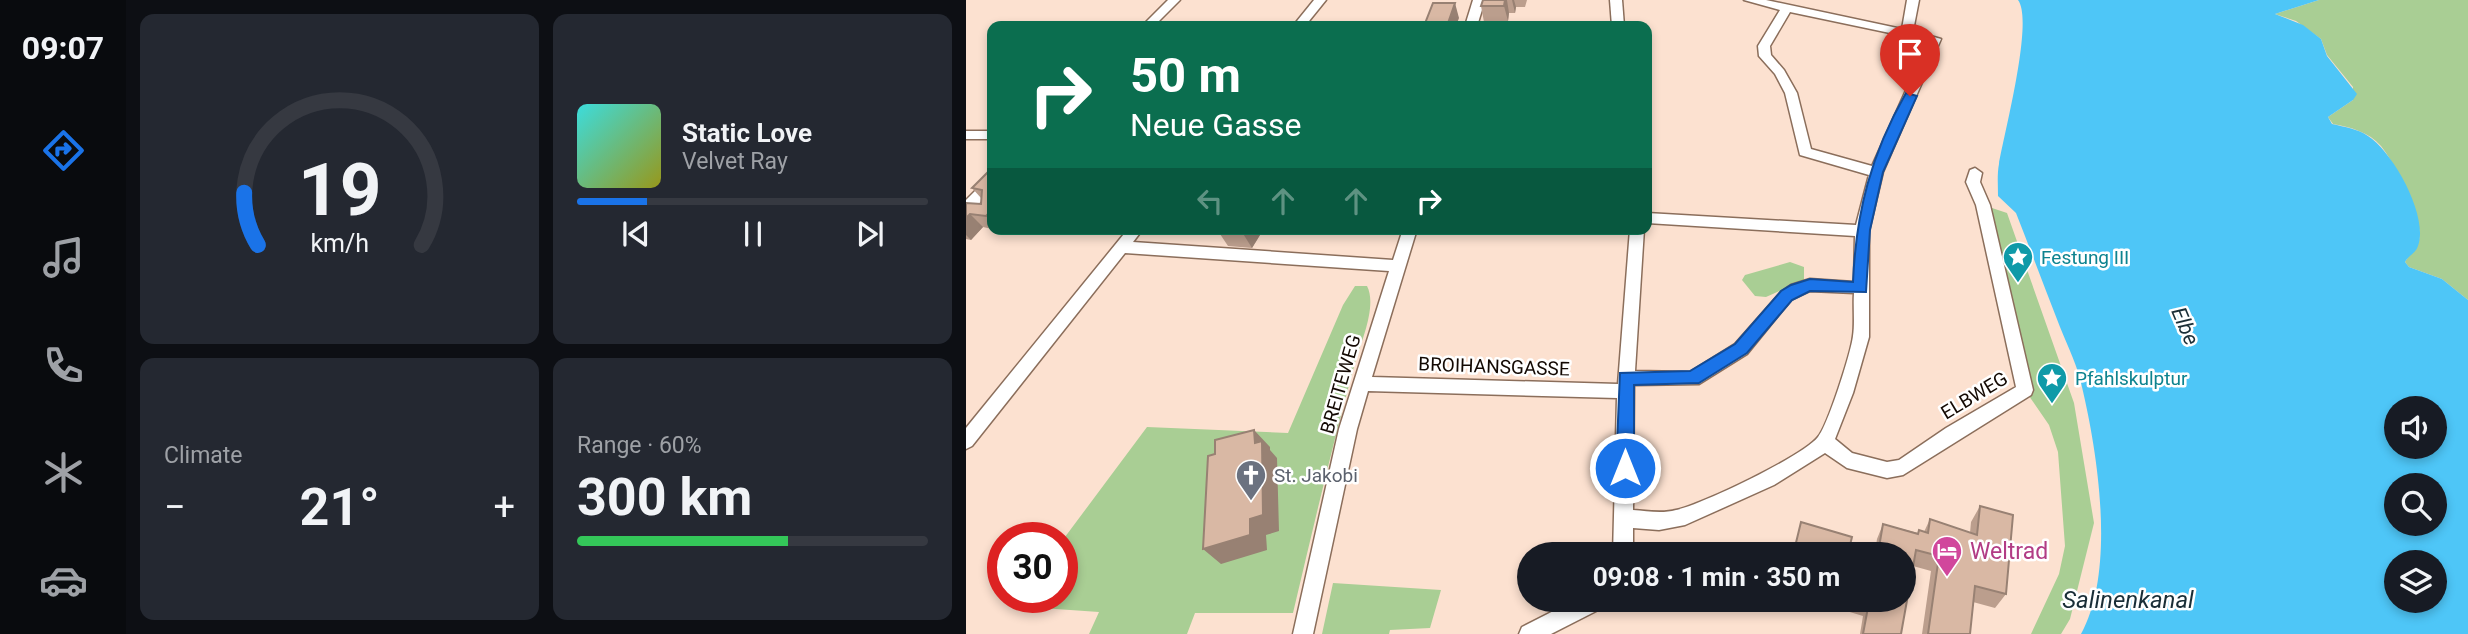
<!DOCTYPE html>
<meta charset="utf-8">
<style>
body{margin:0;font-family:Roboto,sans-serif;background:#242831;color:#f1f3f6;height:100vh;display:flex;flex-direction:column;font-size:26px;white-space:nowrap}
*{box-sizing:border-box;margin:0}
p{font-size:23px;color:#9ea1a6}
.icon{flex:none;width:38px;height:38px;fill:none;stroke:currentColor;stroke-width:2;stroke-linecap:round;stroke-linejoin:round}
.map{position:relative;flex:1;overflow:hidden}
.panel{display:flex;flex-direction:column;gap:14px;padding:14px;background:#0d0f14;width:840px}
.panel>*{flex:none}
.guide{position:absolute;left:21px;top:21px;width:665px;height:214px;border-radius:14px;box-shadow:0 4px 10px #0003;background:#0b6e4f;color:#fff;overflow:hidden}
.tools{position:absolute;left:1418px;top:396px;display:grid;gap:14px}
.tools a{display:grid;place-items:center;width:63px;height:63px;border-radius:50%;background:#171b24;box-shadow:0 4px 10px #0003;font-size:35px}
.speed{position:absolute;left:21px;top:522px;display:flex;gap:14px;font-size:35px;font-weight:700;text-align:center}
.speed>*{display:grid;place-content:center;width:91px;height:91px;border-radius:50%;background:#171b24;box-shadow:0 4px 10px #0003;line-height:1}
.speed .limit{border:10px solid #d22;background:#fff;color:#111}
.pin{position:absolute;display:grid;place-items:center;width:60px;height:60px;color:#fff;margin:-72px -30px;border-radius:50% 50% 50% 0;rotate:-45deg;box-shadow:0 0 7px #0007}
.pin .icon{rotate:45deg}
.me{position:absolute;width:77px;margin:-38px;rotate:0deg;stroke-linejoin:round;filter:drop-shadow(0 0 5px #0008)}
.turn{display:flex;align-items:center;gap:24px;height:147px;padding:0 28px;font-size:32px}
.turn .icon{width:91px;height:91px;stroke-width:2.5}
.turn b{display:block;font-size:49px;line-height:60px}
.lanes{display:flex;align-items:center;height:66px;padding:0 28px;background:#0003;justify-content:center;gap:35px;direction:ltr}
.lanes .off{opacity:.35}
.big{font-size:52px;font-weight:700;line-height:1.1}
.panel .card{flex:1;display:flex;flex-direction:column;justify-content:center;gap:10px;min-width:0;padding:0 24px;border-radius:14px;background:#242831}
.panel .dial{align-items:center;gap:0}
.dial svg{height:182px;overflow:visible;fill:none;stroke:#363941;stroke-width:7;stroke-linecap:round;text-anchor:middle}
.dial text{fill:#f1f3f6;stroke:none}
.song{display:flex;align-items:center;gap:21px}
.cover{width:84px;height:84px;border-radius:10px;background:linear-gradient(135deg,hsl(180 70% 55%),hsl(60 70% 35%))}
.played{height:7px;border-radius:4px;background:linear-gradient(90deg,#1a73e8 20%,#363941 20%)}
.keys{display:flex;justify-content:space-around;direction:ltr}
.heat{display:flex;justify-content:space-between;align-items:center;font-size:38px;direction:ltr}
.charge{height:10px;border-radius:5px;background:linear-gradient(90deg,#34c759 60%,#363941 0)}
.panel .tiles{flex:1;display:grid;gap:14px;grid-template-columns:repeat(2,1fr)}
.trip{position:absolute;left:551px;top:542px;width:399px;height:70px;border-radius:35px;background:#171b24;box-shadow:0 4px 10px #0003;font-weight:700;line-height:70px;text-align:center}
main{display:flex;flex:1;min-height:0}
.dock{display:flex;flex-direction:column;width:126px;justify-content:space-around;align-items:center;background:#090b0e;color:#9ea1a6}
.dock .icon{width:49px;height:49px}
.dock .on{color:#1a73e8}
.dock b{font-size:32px;color:#f1f3f6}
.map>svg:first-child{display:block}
.green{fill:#a9ce94}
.water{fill:#4ec6f7;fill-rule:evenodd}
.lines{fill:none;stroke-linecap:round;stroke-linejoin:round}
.minor-casing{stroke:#8b6e5b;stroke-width:3}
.minor{fill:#fff;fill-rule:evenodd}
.wall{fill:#bb9e8d}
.shaded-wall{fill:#988173}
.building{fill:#d9b8a4;stroke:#988173;stroke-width:2}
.route{fill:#1a73e8;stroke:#114b97;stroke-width:2}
.labels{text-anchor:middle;stroke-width:5;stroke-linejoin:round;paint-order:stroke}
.culture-label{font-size:19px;fill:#0d838f;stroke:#fff;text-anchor:start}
.street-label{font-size:19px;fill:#130903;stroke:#fff}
.worship-label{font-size:19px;fill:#5b616d;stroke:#fff;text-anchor:start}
.water-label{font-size:21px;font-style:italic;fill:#1a2e37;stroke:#fff}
.near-hotel-label{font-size:23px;fill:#b23c85;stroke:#fff;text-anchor:start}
.near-water-label{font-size:24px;font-style:italic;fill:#1a2e37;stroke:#fff}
</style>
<main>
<nav class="dock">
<b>09:07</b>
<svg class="icon on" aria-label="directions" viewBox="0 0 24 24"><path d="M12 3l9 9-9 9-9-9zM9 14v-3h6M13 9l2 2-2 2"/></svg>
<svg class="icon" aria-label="music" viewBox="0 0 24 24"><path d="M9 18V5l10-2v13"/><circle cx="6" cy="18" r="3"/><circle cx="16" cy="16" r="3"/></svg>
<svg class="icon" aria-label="phone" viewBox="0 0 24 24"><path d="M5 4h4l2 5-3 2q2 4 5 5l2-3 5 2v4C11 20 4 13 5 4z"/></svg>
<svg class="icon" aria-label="climate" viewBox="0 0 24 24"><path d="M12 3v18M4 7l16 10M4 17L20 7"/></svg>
<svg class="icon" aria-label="car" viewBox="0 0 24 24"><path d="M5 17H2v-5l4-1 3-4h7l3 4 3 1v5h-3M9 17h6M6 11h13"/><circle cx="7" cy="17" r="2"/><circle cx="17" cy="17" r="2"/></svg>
</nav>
<section class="panel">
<div class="tiles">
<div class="card dial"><svg viewBox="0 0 100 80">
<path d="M14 69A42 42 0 1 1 86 69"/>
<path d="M14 69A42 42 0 0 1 8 46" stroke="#1a73e8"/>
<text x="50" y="56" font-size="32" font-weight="700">19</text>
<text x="50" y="72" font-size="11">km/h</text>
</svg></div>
<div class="card">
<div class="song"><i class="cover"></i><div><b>Static Love</b><p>Velvet Ray</p></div></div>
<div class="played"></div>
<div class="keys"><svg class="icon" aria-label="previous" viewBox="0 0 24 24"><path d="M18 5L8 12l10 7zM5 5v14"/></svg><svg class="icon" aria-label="pause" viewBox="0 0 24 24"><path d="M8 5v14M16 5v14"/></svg><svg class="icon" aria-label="next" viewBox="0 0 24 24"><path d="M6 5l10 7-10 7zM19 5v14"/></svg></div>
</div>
<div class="card"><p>Climate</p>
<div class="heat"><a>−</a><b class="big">21°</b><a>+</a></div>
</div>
<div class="card"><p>Range · 60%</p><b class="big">300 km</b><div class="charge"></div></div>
</div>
</section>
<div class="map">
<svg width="1502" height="634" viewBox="0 0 1502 634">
<rect width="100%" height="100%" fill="#fce1d0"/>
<!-- green -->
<g class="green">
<path d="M1353,0H1502V300L1476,279L1443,267L1439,262C1444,253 1450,250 1453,240C1458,219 1428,162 1415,146C1403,132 1384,127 1367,124L1362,117L1387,100V87L1361,55L1355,39L1330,21L1309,14Z"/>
<polygon points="1017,205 1041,213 1108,403 1128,523 1104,619 1095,634 1065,634 1093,574 1099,546 1092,452 1083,425 1059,390"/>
<polygon points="824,262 838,267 838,280 800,297 789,296 776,280 779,275"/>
<path d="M389,286H401C411,305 396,340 390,359C367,443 347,528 327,613H229L221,634H123L133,612L48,606L55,597H96V541L181,427L322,433L377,305Z"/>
<polygon points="367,583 475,590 464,628 424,630 423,634 356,634"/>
</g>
<!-- water -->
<path class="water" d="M1052,0H1353L1309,14L1337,25L1355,39L1361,56L1391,94L1387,100L1362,117L1366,124C1379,127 1392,129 1402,136C1427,152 1463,216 1452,246C1450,253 1442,256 1439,262L1443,267L1476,279L1502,300V634H1115C1150,571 1132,455 1116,387C1112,367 1102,347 1094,327C1079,289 1065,251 1050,213L1032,196C1032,186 1031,174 1033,164C1038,134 1068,21 1052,0ZM1430,408H1468V446H1430ZM1430,485H1468V523H1430ZM1430,562H1468V600H1430Z"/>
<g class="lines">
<!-- minor casing -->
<g class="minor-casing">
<g id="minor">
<polygon points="202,0 214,0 188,26 176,26"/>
<polygon points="348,0 360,0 339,26 327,26"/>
<polygon points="507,0 519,0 511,26 499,26"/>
<polygon points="644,0 656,0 658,26 646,26"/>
<path d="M778,0H800L936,29L941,0H953L947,31L975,39L917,172L903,231V337L887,393L869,439L886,453L921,462L933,460L980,428L1050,387L1010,205L1000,182L1004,170L1009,168L1016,173L1014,182L1024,205L1067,390L1065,395L937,475L921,478L881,468L859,453L808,485L719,525L693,530L667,528V555H647L651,398L402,391L391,429L347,634H327L373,429L423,271L159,253L6,446L0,449V428L162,229H177L167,242L427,260L437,229H451L406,377L652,384L664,229H678L669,371L724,372L769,344L815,292L825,285L844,279L888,282L889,236L681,223V213L890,225L903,175L834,155L819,93L809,74L793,56L792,46L814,10ZM824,12L962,41L906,166L845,149L831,93L818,70L805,55L804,46ZM844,291L888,293C887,307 889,323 887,336C885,353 862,425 852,437C837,456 735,505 710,510C696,514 681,511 667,510L668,385L733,384L781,354L825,300Z"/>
<rect x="0" y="131" width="26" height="8"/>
<polygon points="26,177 26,190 5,212 0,213 0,200 21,179"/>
<polygon points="609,600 641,600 638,607 585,634 553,634 556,627"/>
</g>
</g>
<!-- minor -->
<use href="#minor" class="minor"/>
</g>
<!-- wall -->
<g class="wall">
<polygon points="517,0 561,0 559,7 550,7 549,13 543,13 542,21 518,22 515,6"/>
<polygon points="26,168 26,229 17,227 5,240 0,239 0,203 15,204 15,198 6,188"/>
<polygon points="253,229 307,229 304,235 294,235 286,248 262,246 252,231"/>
<polygon points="1014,506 1040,594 1029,608 1007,602 1004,634 956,634 965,571 947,566 935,634 894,634 897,616 844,600 938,600 827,555 884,545 909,552 911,539 917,524 952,533 953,530 958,532 964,519 1004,533 1005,522"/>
</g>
<!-- shaded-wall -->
<g class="shaded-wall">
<polygon points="539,0 541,0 543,13 542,21 538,6"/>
<polygon points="546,0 548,0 550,7 549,13"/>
<polygon points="489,3 493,18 490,26 481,26"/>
<polygon points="26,210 26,223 20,216"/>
<polygon points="4,214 17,227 5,240 0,235 0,218"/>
<polygon points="278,229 291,229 294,235 286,248 276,232"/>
<polygon points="300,229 307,229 304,235"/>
<polygon points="288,430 304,447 304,450 311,458 313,531 300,535 301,550 255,564 237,549 284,519 289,443"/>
</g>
<!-- building -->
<g class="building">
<polygon points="517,0 539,0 538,6 515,6"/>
<polygon points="467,3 489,3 481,26 458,26"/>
<polygon points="26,168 26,210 20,216 4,214 0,218 0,203 15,204 16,190 6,188"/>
<polygon points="253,229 278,229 276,232 252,231"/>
<polygon points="288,430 289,443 296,441 297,515 284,519 284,535 237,549 242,456 249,454 249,440"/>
<polygon points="1014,506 1047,515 1040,594 1009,586 1004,634 962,634 973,556 950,550 935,634 897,634 903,602 895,600 938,600 938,555 827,555 835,522 886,537 884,545 912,553 917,524 952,534 953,530 962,533 964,519 1011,535"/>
</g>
<!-- route -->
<path class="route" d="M940,93L951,96L917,172L904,230L900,292L844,291L826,300L781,353L733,383L668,385V468L665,473H652L650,468L654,373L724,371L769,344L815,291L825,285L844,279L887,282C890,212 905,154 940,93Z"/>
<!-- icons -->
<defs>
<g id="sight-pin" transform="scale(1.575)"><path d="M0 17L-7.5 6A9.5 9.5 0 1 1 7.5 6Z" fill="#0f9aa8" stroke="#fff"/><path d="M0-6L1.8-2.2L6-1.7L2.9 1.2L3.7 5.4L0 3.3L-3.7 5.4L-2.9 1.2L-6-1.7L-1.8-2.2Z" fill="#fff"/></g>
<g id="church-pin" transform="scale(1.575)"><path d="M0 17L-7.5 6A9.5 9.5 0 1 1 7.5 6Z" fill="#6b7280" stroke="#fff"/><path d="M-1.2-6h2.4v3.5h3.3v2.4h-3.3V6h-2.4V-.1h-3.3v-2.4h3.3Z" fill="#fff"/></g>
<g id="hotel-pin" transform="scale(1.575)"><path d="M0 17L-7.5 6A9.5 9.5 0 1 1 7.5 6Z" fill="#d1479c" stroke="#fff"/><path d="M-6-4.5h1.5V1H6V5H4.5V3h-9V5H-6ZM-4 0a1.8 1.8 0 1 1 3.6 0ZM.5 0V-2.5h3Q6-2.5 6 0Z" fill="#fff"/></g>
</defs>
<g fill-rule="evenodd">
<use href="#sight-pin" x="1052" y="257"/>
<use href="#sight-pin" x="1086" y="378"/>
<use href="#church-pin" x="285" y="475"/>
<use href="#hotel-pin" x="981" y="551"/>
</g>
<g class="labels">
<!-- culture labels -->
<g class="culture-label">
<text x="1075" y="264">Festung III</text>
<text x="1109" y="385">Pfahlskulptur</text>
</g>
<!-- street labels -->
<g class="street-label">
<text transform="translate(528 366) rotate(2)" y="7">BROIHANSGASSE</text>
<text transform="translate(374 384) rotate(-74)" y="7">BREITEWEG</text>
<text transform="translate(1008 395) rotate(-31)" y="7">ELBWEG</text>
</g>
<!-- worship labels -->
<g class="worship-label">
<text x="308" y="482">St. Jakobi</text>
</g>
<!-- water labels -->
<g class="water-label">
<text transform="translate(1219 326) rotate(67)" y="7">Elbe</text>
</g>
<!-- near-hotel labels -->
<g class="near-hotel-label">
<text x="1004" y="559">Weltrad</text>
</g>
<!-- near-water labels -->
<g class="near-water-label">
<text x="1162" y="608">Salinenkanal</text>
</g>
</g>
</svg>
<div class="tools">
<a><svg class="icon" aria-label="sound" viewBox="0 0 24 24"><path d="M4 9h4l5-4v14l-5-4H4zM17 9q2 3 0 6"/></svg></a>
<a><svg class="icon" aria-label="search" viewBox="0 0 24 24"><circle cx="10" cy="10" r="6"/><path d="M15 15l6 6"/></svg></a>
<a><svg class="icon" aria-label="layers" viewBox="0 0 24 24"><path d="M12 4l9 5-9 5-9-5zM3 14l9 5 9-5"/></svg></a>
</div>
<div class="speed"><div class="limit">30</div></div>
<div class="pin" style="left:944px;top:96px;background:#d93025"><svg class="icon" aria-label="arrive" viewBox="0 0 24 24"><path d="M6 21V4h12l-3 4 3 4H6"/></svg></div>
<svg class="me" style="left:659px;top:468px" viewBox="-20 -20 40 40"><circle r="17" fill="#1a73e8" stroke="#fff" stroke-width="3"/><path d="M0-11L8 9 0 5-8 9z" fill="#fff"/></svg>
<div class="trip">09:08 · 1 min · 350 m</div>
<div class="guide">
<div class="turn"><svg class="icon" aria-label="right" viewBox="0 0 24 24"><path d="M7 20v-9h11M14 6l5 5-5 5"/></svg><div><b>50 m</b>Neue Gasse</div></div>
<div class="lanes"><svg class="icon off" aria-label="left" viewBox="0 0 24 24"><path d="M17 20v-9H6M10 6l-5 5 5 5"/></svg><svg class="icon off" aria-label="ahead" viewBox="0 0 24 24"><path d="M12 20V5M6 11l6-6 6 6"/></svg><svg class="icon off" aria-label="ahead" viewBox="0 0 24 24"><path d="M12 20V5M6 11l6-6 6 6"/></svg><svg class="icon" aria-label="right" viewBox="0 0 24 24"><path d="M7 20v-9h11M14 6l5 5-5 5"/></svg></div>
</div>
</div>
</main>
